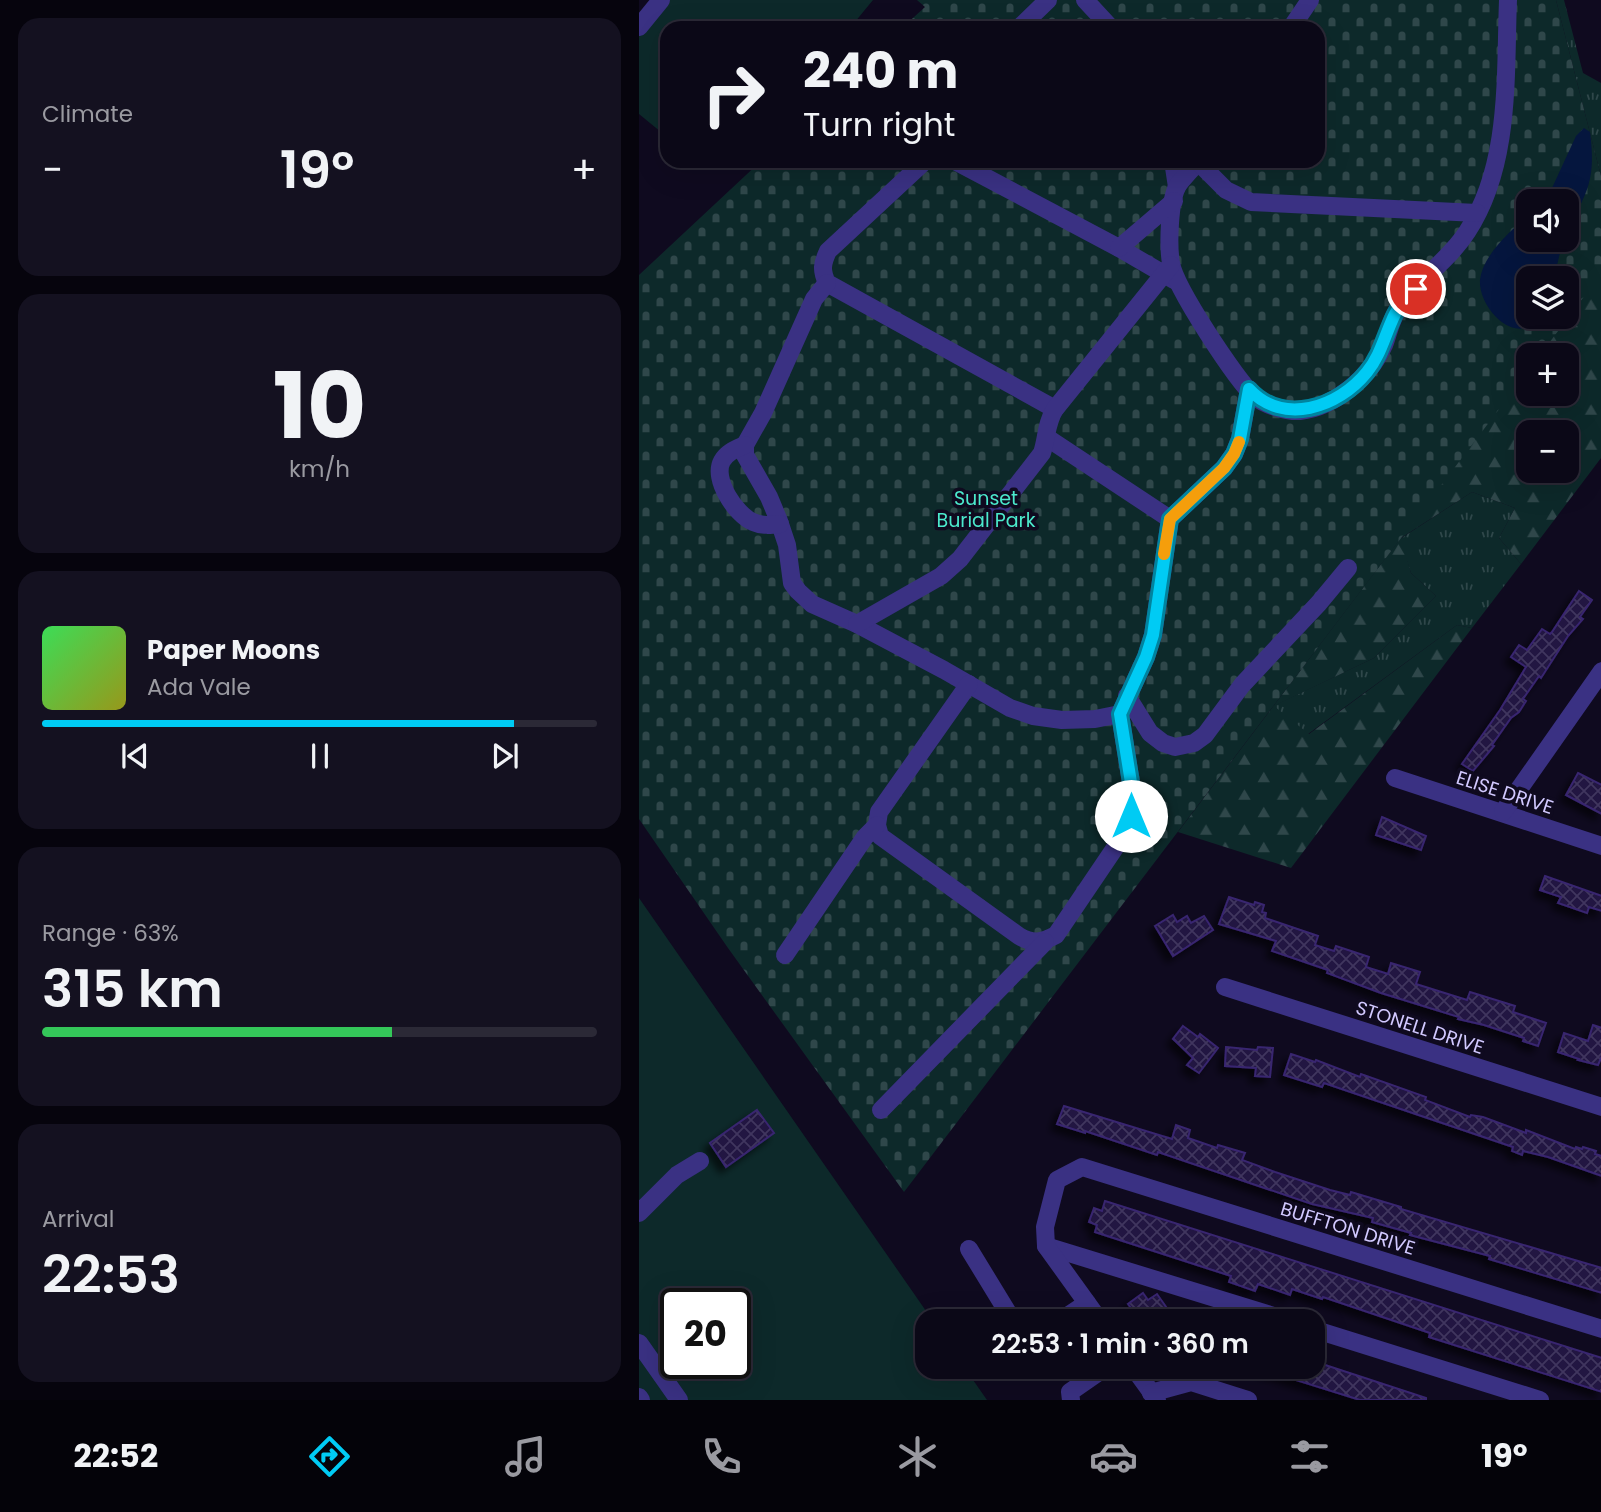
<!DOCTYPE html>
<meta charset="utf-8">
<style>
body{margin:0;font-family:Poppins,sans-serif;background:#141120;color:#f1f3f6;height:100vh;display:flex;flex-direction:column;font-size:26px;white-space:nowrap}
*{box-sizing:border-box;margin:0}
p{font-size:23px;color:#9a9aa1}
.icon{flex:none;width:38px;height:38px;fill:none;stroke:currentColor;stroke-width:2;stroke-linecap:round;stroke-linejoin:round}
.map{position:relative;flex:1;overflow:hidden}
.sheet{display:flex;flex-direction:column;gap:18px;padding:18px;background:#06040d;width:639px}
.sheet>*{flex:none}
.top-card{position:absolute;left:21px;top:21px;width:665px;height:147px;border-radius:21px;box-shadow:0 7px 28px #0002,0 0 0 2px #2b2936;background:#0b0817;color:#f1f3f6;overflow:hidden}
.buttons{position:absolute;left:877px;top:189px;display:grid;gap:14px}
.buttons a{display:grid;place-items:center;width:63px;height:63px;border-radius:14px;background:#0b0817;box-shadow:0 7px 28px #0002,0 0 0 2px #2b2936;font-size:35px}
.speed{position:absolute;left:21px;top:1288px;display:flex;gap:14px;font-size:35px;font-weight:700;text-align:center}
.speed>*{display:grid;place-content:center;width:91px;height:91px;border-radius:50%;background:#0b0817;box-shadow:0 7px 28px #0002,0 0 0 2px #2b2936;line-height:1}
.speed .limit{border:4px solid #111;border-radius:10px;background:#fff;color:#111}
.pin{position:absolute;display:grid;place-items:center;width:60px;height:60px;color:#fff;margin:-30px;border:4px solid #fff;border-radius:50%;box-shadow:0 2px 7px #0007}
.me{position:absolute;width:77px;margin:-38px;rotate:0deg;stroke-linejoin:round;filter:drop-shadow(0 0 5px #0008)}
.turn{display:flex;align-items:center;gap:24px;height:147px;padding:0 28px;font-size:32px}
.turn .icon{width:91px;height:91px;stroke-width:2.5}
.turn b{display:block;font-size:49px;line-height:60px}
.big{font-size:52px;font-weight:600;line-height:1.1}
.sheet .tile{flex:1;display:flex;flex-direction:column;justify-content:center;gap:10px;min-width:0;padding:0 24px;border-radius:21px;background:#141120}
.sheet .dial{align-items:center;gap:0}
.dial b{font-size:91px;line-height:1}
.song{display:flex;align-items:center;gap:21px}
.cover{width:84px;height:84px;border-radius:10px;background:linear-gradient(135deg,hsl(130 70% 55%),hsl(60 70% 35%))}
.played{height:7px;border-radius:4px;background:linear-gradient(90deg,#00cbf4 85%,#2b2936 85%)}
.keys{display:flex;justify-content:space-around;direction:ltr}
.heat{display:flex;justify-content:space-between;align-items:center;font-size:38px;direction:ltr}
.charge{height:10px;border-radius:5px;background:linear-gradient(90deg,#34c759 63%,#2b2936 0)}
.trip{position:absolute;left:276px;top:1309px;width:410px;height:70px;border-radius:21px;background:#0b0817;box-shadow:0 7px 28px #0002,0 0 0 2px #2b2936;font-weight:600;line-height:70px;text-align:center}
.dock{display:flex;height:112px;justify-content:space-around;align-items:center;background:#040309;color:#9a9aa1}
.dock .icon{width:49px;height:49px}
.dock .selected{color:#00cbf4}
.dock b{font-size:32px;color:#f1f3f6}
main{display:flex;flex:1;min-height:0}
.map>svg:first-child{display:block}
.grass{fill:url(#grass-tufts)}
.forest{fill:url(#forest-firs);fill-rule:evenodd}
.cemetery{fill:url(#cemetery-stones);fill-rule:evenodd}
.pitch{fill:#0d292a;fill-rule:evenodd}
.water{fill:#05163e}
.building{fill:url(#building-cross-hatch);stroke:#392570;stroke-width:2;filter:url(#shadow)}
.lines{fill:none;stroke-linecap:round;stroke-linejoin:round}
.minor{stroke:#3a3183;stroke-width:18}
.route-casing{stroke:#00849f;stroke-width:18}
.route{stroke:#00cbf4;stroke-width:12}
.slow{stroke:#f59e0b;stroke-width:12}
.labels{text-anchor:middle;stroke-width:7;stroke-linejoin:round;paint-order:stroke}
.park-label{font-size:19px;fill:#4be9cc;stroke:#0f0a1f}
.street-label{font-size:19px;fill:#d2c9ff;stroke:#0f0a1f}
</style>
<main>
<section class="sheet">
<div class="tile"><p>Climate</p>
<div class="heat"><a>−</a><b class="big">19°</b><a>+</a></div>
</div>
<div class="tile dial"><b>10</b><p>km/h</p></div>
<div class="tile">
<div class="song"><i class="cover"></i><div><b>Paper Moons</b><p>Ada Vale</p></div></div>
<div class="played"></div>
<div class="keys"><svg class="icon" aria-label="previous" viewBox="0 0 24 24"><path d="M18 5L8 12l10 7zM5 5v14"/></svg><svg class="icon" aria-label="pause" viewBox="0 0 24 24"><path d="M8 5v14M16 5v14"/></svg><svg class="icon" aria-label="next" viewBox="0 0 24 24"><path d="M6 5l10 7-10 7zM19 5v14"/></svg></div>
</div>
<div class="tile"><p>Range · 63%</p><b class="big">315 km</b><div class="charge"></div></div>
<div class="tile"><p>Arrival</p><b class="big">22:53</b></div>
</section>
<div class="map">
<svg width="963" height="1400" viewBox="0 0 963 1400">
<defs>
<pattern id="grass-tufts" width="24" height="20" patternUnits="userSpaceOnUse" patternTransform="scale(1.75)"><rect width="24" height="20" fill="#0d292a"/><path d="M3 7l-1-3M5 7V3M7 7l1-3M15 17l-1-3M17 17v-4M19 17l1-3" fill="none" stroke="#2f474a"/></pattern>
<pattern id="forest-firs" width="22" height="20" patternUnits="userSpaceOnUse" patternTransform="scale(1.75)"><rect width="22" height="20" fill="#0d292a"/><path d="M5 1l3.5 6h-7zM16 11l3.5 6h-7z" fill="#2f474a"/></pattern>
<pattern id="cemetery-stones" width="16" height="16" patternUnits="userSpaceOnUse" patternTransform="scale(1.75)"><rect width="16" height="16" fill="#0d292a"/><path d="M2 7V4a2 2 0 0 1 4 0v3zM10 15v-3a2 2 0 0 1 4 0v3z" fill="#2f474a"/></pattern>
<pattern id="building-cross-hatch" width="8" height="8" patternUnits="userSpaceOnUse" patternTransform="scale(1.75)"><rect width="8" height="8" fill="#211542"/><path d="M0 0l8 8M0 8l8-8" fill="none" stroke="#40365e"/></pattern>
<filter id="shadow"><feDropShadow dx="-6" dy="6" stdDeviation="3.5" flood-color="#0009"/></filter>
</defs>
<rect width="100%" height="100%" fill="#0f0a1f"/>
<!-- grass -->
<g class="grass">
<polygon points="917,0 925,0 944,73 962,83 962,176"/>
<polygon points="833,492 876,508 860,538 882,564 833,628 818,625 669,734 634,706 735,658 797,596 772,573 761,539"/>
</g>
<!-- forest -->
<path class="forest" d="M962,182V458L882,564L860,538L876,508L833,492L762,538L772,573L797,596L735,658L635,706L670,734L818,625L833,628L652,868L539,832L761,539L842,335L928,317V278ZM889,355H928V394H889ZM889,432H928V471H889Z"/>
<!-- cemetery -->
<path class="cemetery" d="M278,0H917L962,176V274L901,355H889V371L265,1192L89,948L0,819V275L122,161H679V28H263L286,7ZM889,201H928V240H889ZM889,278H928V317H889Z"/>
<!-- pitch -->
<g class="pitch">
<polygon points="31,0 234,0 211,28 28,28 28,137 0,114 0,36"/>
<path d="M0,898L294,1321H289V1367H325L348,1400H0ZM37,1304H96V1363H37Z"/>
</g>
<!-- water -->
<g class="water">
<path d="M945,128L951,132C957,180 949,190 928,232V201H907L937,136Z"/>
<path d="M889,216V240H924L915,278H889V317H900C878,349 839,308 841,280C844,255 871,231 889,216Z"/>
</g>
<!-- building -->
<g class="building">
<polygon points="940,591 953,600 941,617 944,619 929,636 902,678 900,676 884,699 887,701 880,712 872,718 853,745 855,746 834,771 823,764 861,710 887,667 872,657 880,645 888,650 903,629 911,634 913,632"/>
<polygon points="939,773 963,785 963,814 927,795"/>
<polygon points="743,817 787,836 782,850 737,835"/>
<polygon points="906,876 963,896 963,911 950,907 948,913 919,903 922,897 901,890"/>
<polygon points="590,897 615,905 616,902 625,905 623,912 627,913 626,918 679,936 676,945 695,951 697,946 730,957 727,967 749,974 752,963 781,972 777,984 828,1000 831,992 876,1006 874,1012 907,1023 899,1046 884,1041 885,1038 845,1025 819,1019 820,1017 742,993 688,973 689,970 633,951 637,941 580,924"/>
<polygon points="534,915 538,922 548,916 552,923 565,916 574,930 534,956 516,926"/>
<polygon points="954,1025 963,1028 963,1056 959,1065 939,1060 940,1059 919,1052 925,1033 949,1041"/>
<polygon points="544,1026 559,1037 561,1034 579,1048 560,1073 548,1065 554,1058 534,1039"/>
<polygon points="587,1047 618,1050 619,1047 634,1048 631,1077 616,1076 617,1068 586,1066"/>
<polygon points="652,1054 676,1062 677,1060 721,1077 722,1074 787,1097 786,1100 831,1117 832,1115 844,1117 887,1133 887,1130 936,1149 937,1147 943,1149 944,1147 957,1151 956,1154 963,1156 963,1176 909,1157 884,1151 883,1155 873,1151 874,1147 685,1083 683,1087 645,1075"/>
<polygon points="425,1106 533,1139 537,1125 551,1130 549,1138 578,1148 579,1145 606,1153 603,1160 636,1172 691,1190 711,1195 712,1192 762,1207 762,1209 963,1268 963,1293 850,1259 851,1256 771,1235 772,1233 733,1222 734,1218 673,1204 519,1152 518,1155 446,1131 446,1133 418,1124"/>
<polygon points="118,1110 135,1133 87,1167 71,1143"/>
<polygon points="466,1201 963,1358 963,1392 790,1337 791,1333 684,1297 683,1299 653,1289 651,1295 619,1284 616,1291 590,1282 592,1276 456,1232 458,1225 450,1222 455,1208 463,1211"/>
<polygon points="504,1293 509,1300 518,1294 537,1321 510,1321 500,1308 495,1312 489,1304"/>
<polygon points="674,1361 787,1398 787,1400 721,1400 622,1369 623,1367 674,1367"/>
</g>
<g class="lines">
<!-- minor -->
<g class="minor">
<polyline points="446,0 472,28"/>
<polyline points="0,27 22,0"/>
<polyline points="380,28 409,0"/>
<polyline points="652,28 671,0"/>
<path d="M286,161L189,251C183,264 182,270 188,283L416,409"/>
<polyline points="316,161 480,248 535,280"/>
<polyline points="534,161 538,187"/>
<path d="M560,161C553,169 545,177 539,185C530,200 529,246 532,263C536,287 597,380 616,397C626,405 647,412 661,411C696,407 731,377 745,345C750,332 752,318 761,306C780,279 810,260 828,232C872,165 866,76 869,0"/>
<polyline points="559,162 587,190 612,202 838,213"/>
<polyline points="480,248 535,201"/>
<polyline points="188,283 175,299 124,413 106,445 106,455 130,497 140,521 148,545 153,583 159,591 173,604 218,624 305,670 371,708 394,716 423,720 456,719 481,714"/>
<polyline points="407,437 531,519"/>
<path d="M106,445C97,449 88,452 83,461C73,479 97,515 114,522C123,526 132,525 141,524"/>
<path d="M218,624L302,576L321,559L403,453C408,438 407,423 416,409L532,265"/>
<path d="M330,684L240,812L238,825L241,836L380,936C394,944 402,943 417,935L486,833L492,816L494,795L481,714L507,657L514,635L531,519L585,468L595,454L601,439L610,389"/>
<polyline points="488,696 511,733 524,743 536,747 555,743 566,735 603,685 680,603 709,568"/>
<polyline points="756,778 963,846"/>
<polyline points="864,812 963,671"/>
<polyline points="146,955 226,837 238,825"/>
<polyline points="586,987 963,1107"/>
<polyline points="242,1110 406,942"/>
<polyline points="0,1213 38,1175 61,1161"/>
<polyline points="407,1246 651,1321"/>
<polyline points="330,1249 374,1321"/>
<polyline points="421,1321 448,1303"/>
<polyline points="461,1321 407,1246 406,1227 418,1180 443,1167 963,1329"/>
<polyline points="674,1329 901,1400"/>
<polyline points="0,1343 40,1400"/>
<polyline points="494,1367 518,1400"/>
<polyline points="512,1393 552,1382 609,1400"/>
<polyline points="0,1397 2,1400"/>
<polyline points="432,1400 431,1392 467,1367"/>
</g>
</g>
<g class="lines">
<!-- route casing -->
<g class="route-casing">
<path id="route" d="M492,816L494,795L481,714L507,657L514,635L531,519L585,468L595,454L601,439L610,389C644,426 699,408 728,372C742,355 746,334 756,314C761,304 769,297 777,289"/>
</g>
<!-- route -->
<use href="#route" class="route"/>
<!-- slow -->
<polyline class="slow" points="525,554 531,519 585,468 595,454 600,442"/>
</g>
<g class="labels">
<!-- park labels -->
<g class="park-label">
<text x="347" y="505">Sunset<tspan x="347" dy="22">Burial Park</tspan></text>
</g>
<!-- street labels -->
<g class="street-label">
<text transform="translate(866 792) rotate(18)" y="7">ELISE DRIVE</text>
<text transform="translate(781 1027) rotate(18)" y="7">STONELL DRIVE</text>
<text transform="translate(709 1228) rotate(17)" y="7">BUFFTON DRIVE</text>
</g>
</g>
</svg>
<div class="buttons">
<a><svg class="icon" aria-label="sound" viewBox="0 0 24 24"><path d="M4 9h4l5-4v14l-5-4H4zM17 9q2 3 0 6"/></svg></a>
<a><svg class="icon" aria-label="layers" viewBox="0 0 24 24"><path d="M12 4l9 5-9 5-9-5zM3 14l9 5 9-5"/></svg></a>
<a>+</a>
<a>−</a>
</div>
<div class="speed"><div class="limit">20</div></div>
<div class="pin" style="left:777px;top:289px;background:#d93025"><svg class="icon" aria-label="arrive" viewBox="0 0 24 24"><path d="M6 21V4h12l-3 4 3 4H6"/></svg></div>
<svg class="me" style="left:492px;top:816px" viewBox="-20 -20 40 40"><circle r="19" fill="#fff"/><path d="M0-13L10 11 0 6-10 11z" fill="#00cbf4"/></svg>
<div class="trip">22:53 · 1 min · 360 m</div>
<div class="top-card">
<div class="turn"><svg class="icon" aria-label="right" viewBox="0 0 24 24"><path d="M7 20v-9h11M14 6l5 5-5 5"/></svg><div><b>240 m</b>Turn right</div></div>
</div>
</div>
</main>
<nav class="dock">
<b>22:52</b>
<svg class="icon selected" aria-label="directions" viewBox="0 0 24 24"><path d="M12 3l9 9-9 9-9-9zM9 14v-3h6M13 9l2 2-2 2"/></svg>
<svg class="icon" aria-label="music" viewBox="0 0 24 24"><path d="M9 18V5l10-2v13"/><circle cx="6" cy="18" r="3"/><circle cx="16" cy="16" r="3"/></svg>
<svg class="icon" aria-label="phone" viewBox="0 0 24 24"><path d="M5 4h4l2 5-3 2q2 4 5 5l2-3 5 2v4C11 20 4 13 5 4z"/></svg>
<svg class="icon" aria-label="climate" viewBox="0 0 24 24"><path d="M12 3v18M4 7l16 10M4 17L20 7"/></svg>
<svg class="icon" aria-label="car" viewBox="0 0 24 24"><path d="M5 17H2v-5l4-1 3-4h7l3 4 3 1v5h-3M9 17h6M6 11h13"/><circle cx="7" cy="17" r="2"/><circle cx="17" cy="17" r="2"/></svg>
<svg class="icon" aria-label="filters" viewBox="0 0 24 24"><path d="M4 7h16M4 17h16"/><circle cx="9" cy="7" r="2"/><circle cx="15" cy="17" r="2"/></svg>
<b>19°</b>
</nav>
